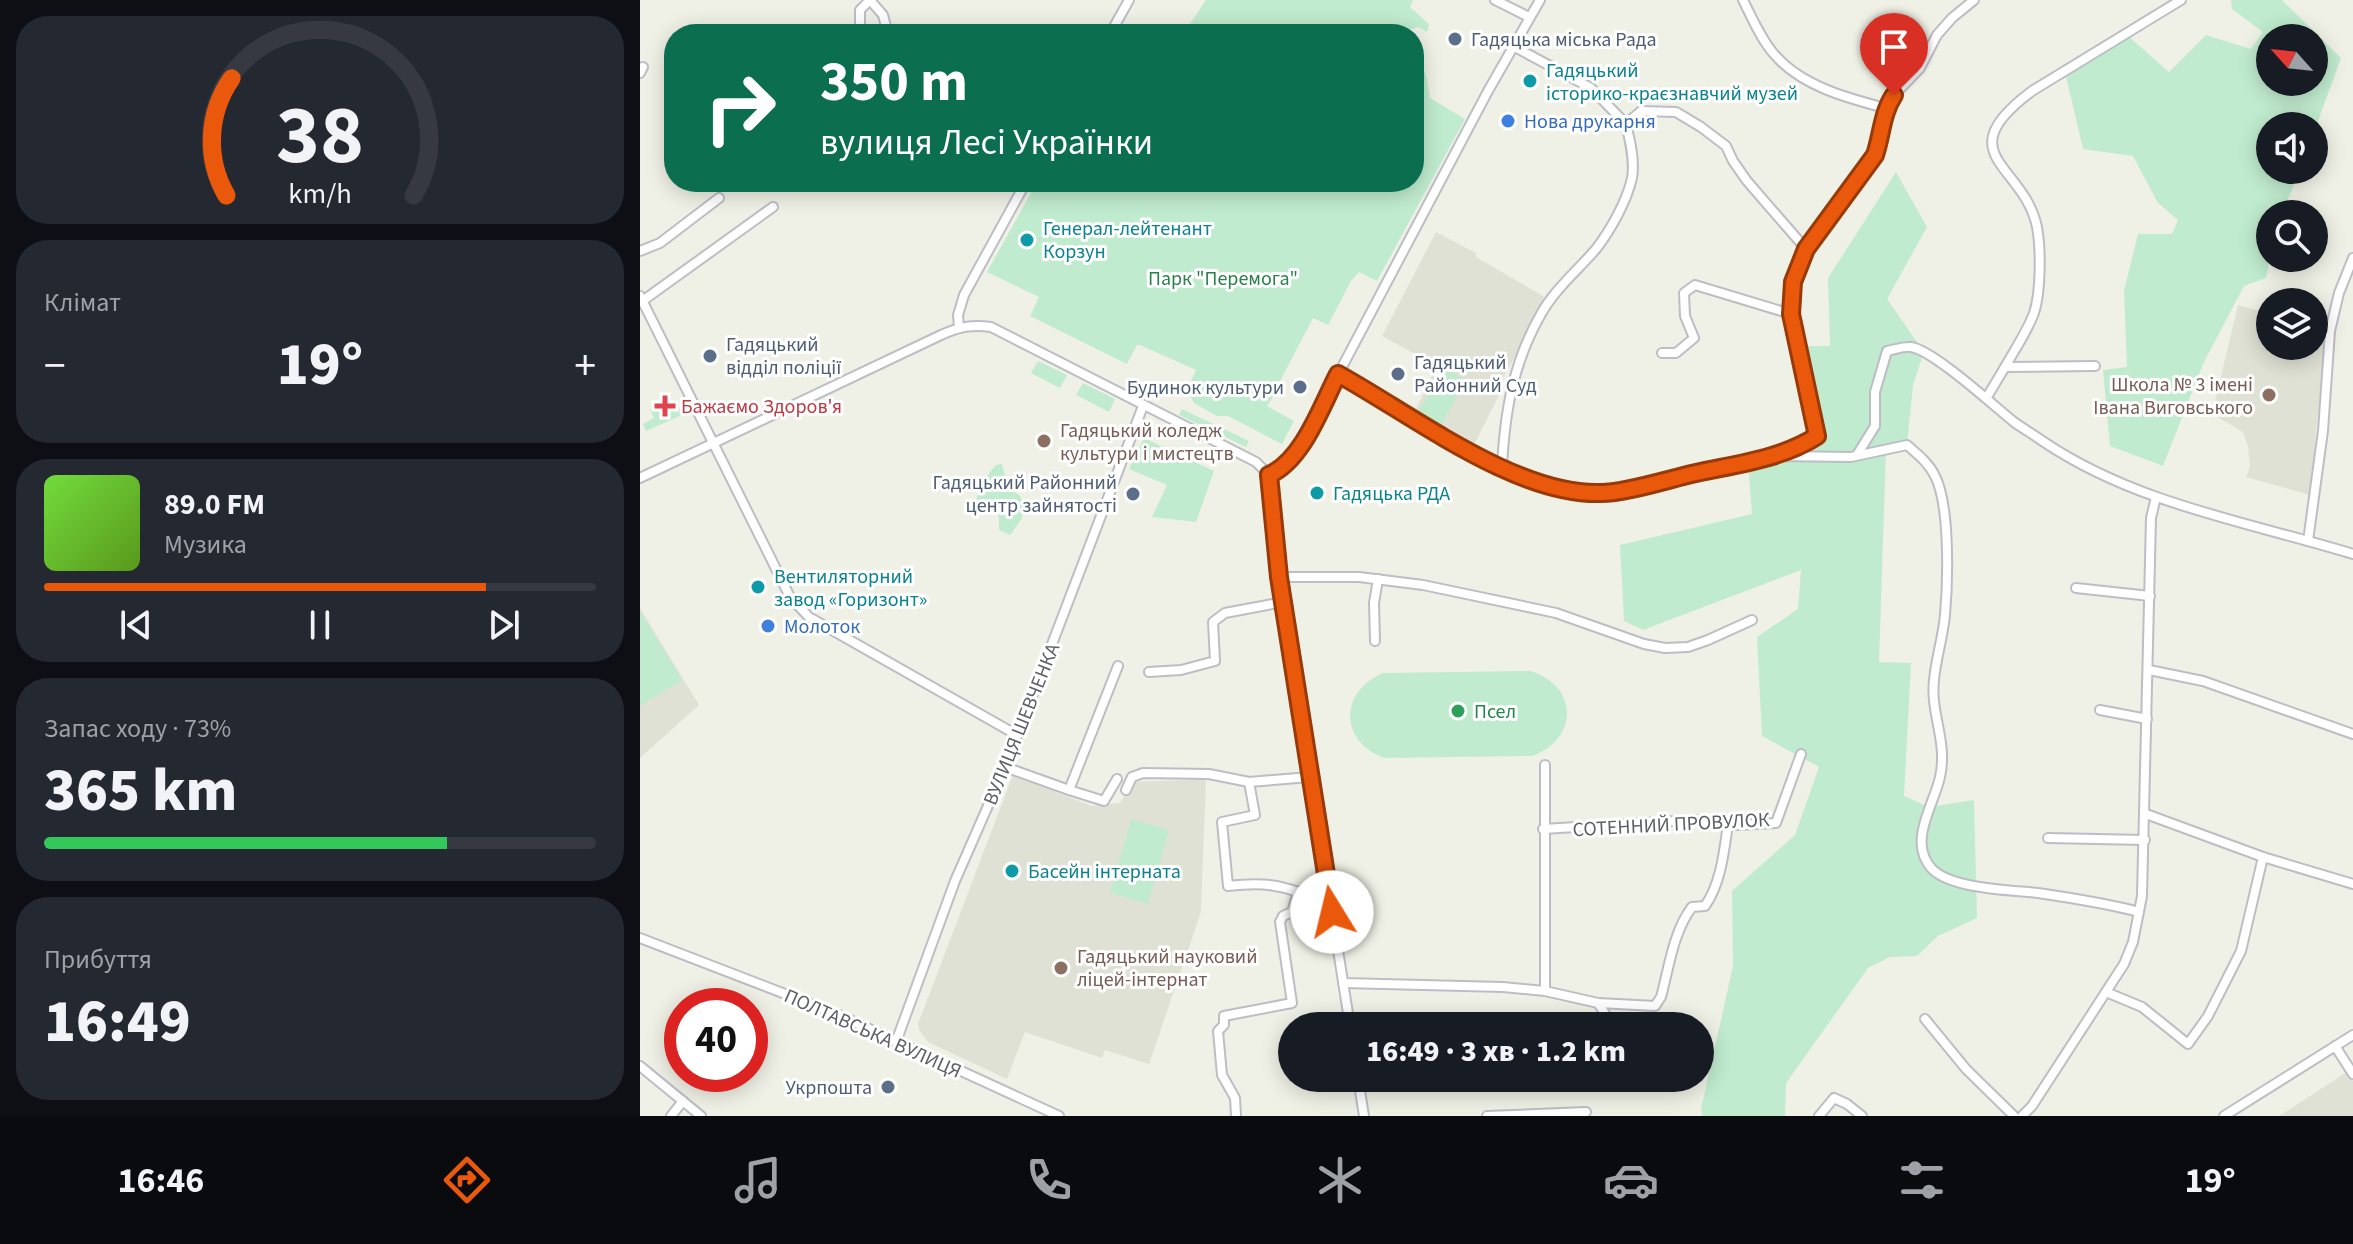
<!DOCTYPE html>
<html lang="uk">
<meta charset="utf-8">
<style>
body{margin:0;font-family:"Source Sans 3",sans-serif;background:#242831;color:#f1f3f6;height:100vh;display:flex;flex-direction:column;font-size:30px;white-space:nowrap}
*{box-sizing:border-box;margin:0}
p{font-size:26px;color:#9ea1a6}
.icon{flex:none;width:44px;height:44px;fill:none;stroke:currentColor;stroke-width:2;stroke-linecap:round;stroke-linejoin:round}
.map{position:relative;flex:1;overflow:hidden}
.panel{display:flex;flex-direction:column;gap:16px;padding:16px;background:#0d0f14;width:640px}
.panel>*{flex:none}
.top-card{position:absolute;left:24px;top:24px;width:760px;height:168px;border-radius:32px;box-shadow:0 4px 20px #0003;background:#0b6e4f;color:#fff;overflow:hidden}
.needle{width:52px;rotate:297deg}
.fabs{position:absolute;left:1616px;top:24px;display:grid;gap:16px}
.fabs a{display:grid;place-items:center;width:72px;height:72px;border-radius:50%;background:#171b24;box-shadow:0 4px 20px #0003;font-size:40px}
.speed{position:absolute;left:24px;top:988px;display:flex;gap:16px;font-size:40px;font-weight:700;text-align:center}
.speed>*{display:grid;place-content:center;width:104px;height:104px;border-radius:50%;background:#171b24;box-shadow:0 4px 20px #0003;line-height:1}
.speed .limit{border:12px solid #d22;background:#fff;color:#111}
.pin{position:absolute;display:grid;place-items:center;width:68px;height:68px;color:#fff;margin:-82px -34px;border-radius:50% 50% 50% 0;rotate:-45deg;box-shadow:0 0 8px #0007}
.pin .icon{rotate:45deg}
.me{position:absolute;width:88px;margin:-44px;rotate:351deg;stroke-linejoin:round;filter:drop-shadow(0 0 6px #0008)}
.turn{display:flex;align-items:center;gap:28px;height:168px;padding:0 24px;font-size:36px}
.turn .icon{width:104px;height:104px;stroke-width:2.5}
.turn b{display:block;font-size:56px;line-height:68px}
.big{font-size:60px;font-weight:800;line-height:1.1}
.panel .card{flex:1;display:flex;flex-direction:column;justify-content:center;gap:12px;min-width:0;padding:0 28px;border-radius:32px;background:#242831}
.panel .dial{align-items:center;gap:0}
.dial svg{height:208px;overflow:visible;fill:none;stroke:#363941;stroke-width:7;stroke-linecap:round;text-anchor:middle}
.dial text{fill:#f1f3f6;stroke:none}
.song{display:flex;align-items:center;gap:24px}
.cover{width:96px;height:96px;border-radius:12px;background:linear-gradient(135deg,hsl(100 70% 55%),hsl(90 70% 35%))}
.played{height:8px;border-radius:4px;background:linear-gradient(90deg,#ea580c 80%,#363941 80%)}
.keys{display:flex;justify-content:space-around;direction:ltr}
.heat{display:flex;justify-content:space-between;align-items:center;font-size:44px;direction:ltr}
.charge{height:12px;border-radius:6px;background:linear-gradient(90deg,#34c759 73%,#363941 0)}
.trip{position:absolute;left:638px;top:1012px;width:436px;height:80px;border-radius:40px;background:#171b24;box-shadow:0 4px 20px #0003;font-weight:800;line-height:80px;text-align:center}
.dock{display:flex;height:128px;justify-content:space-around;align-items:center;background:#090b0e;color:#9ea1a6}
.dock .icon{width:56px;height:56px}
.dock .on{color:#ea580c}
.dock b{font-size:36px;color:#f1f3f6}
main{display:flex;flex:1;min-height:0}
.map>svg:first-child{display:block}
.education{fill:#e0e1d5}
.green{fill:#c0ebce;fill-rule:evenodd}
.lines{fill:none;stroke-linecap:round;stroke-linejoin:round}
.minor-casing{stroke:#bdbdc6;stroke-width:12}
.minor{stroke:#fff;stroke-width:8}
.route-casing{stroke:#983908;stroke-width:20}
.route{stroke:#ea580c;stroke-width:14}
.service-dot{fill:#5c6f8a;stroke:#fff;stroke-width:3}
.culture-dot{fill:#0f9aa8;stroke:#fff;stroke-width:3}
.shop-dot{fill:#3f7fe0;stroke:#fff;stroke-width:3}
.education-dot{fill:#8d6e63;stroke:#fff;stroke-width:3}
.health-dot{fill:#e0444e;stroke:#fff;stroke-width:3}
.leisure-dot{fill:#2e9e5b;stroke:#fff;stroke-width:3}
.labels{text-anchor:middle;stroke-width:6;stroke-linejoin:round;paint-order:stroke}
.service-label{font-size:20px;fill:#4e5e75;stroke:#fff;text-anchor:start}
.culture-label{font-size:20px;fill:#0d838f;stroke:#fff;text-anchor:start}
.shop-label{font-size:20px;fill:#366cbe;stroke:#fff;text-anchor:start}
.park-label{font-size:20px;fill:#2a814b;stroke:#fff}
.education-label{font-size:20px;fill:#785e54;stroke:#fff;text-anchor:start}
.health-label{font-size:20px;fill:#be3a42;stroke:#fff;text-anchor:start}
.leisure-label{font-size:20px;fill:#27864d;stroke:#fff;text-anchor:start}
.street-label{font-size:20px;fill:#5d5f68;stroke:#fff}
</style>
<main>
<section class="panel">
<div class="card dial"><svg viewBox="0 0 100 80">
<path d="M14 69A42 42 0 1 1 86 69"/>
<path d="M14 69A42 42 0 0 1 16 24" stroke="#ea580c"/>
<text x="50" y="56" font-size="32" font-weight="700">38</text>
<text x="50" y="72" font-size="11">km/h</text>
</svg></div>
<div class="card"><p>Клімат</p>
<div class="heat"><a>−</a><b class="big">19°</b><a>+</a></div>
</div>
<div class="card">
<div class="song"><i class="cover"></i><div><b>89.0 FM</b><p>Музика</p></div></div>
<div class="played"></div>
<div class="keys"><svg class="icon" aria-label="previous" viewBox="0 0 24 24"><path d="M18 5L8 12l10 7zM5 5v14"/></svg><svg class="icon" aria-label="pause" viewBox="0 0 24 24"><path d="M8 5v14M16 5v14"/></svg><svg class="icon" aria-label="next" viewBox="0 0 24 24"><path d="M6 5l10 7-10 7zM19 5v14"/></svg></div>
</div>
<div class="card"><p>Запас ходу · 73%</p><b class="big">365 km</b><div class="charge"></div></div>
<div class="card"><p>Прибуття</p><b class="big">16:49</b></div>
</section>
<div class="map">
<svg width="1713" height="1116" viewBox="0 0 1713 1116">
<rect width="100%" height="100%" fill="#f0f1e6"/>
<!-- education -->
<g class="education">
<polygon points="796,232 836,253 836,257 903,296 905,303 863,378 861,391 833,447 774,413 797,366 742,336"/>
<polygon points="1598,305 1630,314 1630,346 1674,346 1674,326 1686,329 1670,495 1606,477 1610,467 1608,447 1603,432 1572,414"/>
<polygon points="0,608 59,705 0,758"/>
<polygon points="374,772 404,783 415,792 452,806 480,803 493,782 566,779 561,912 509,1064 465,1050 462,1058 385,1032 367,1079 288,1042 279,1030 278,1024"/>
<polygon points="1707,1072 1713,1081 1713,1116 1639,1116"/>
</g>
<!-- green -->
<g class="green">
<polygon points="566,0 773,0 770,7 789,24 787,32 778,27 770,30 771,34 543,34"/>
<path d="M1591,0H1642L1701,58L1674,132V126H1630V170H1660L1642,214H1630V258L1626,278L1604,286L1563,364L1523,466L1470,446L1463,370L1487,367L1484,291L1498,234H1532L1538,220L1518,203L1493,156L1443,149L1425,72L1487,35L1529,72L1566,35L1611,49L1623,32L1592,9ZM1630,38H1674V82H1630Z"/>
<polygon points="774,44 786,75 790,98 825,119 737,281 719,272 711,281 688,325 673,318 640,381 639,388 627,406 654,421 642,444 588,416 577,416 554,403 551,397 545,394 556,370 500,345 497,345 487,364 390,316 399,297 347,272 397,182 774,182"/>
<polygon points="1256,172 1287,227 1247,299 1284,352 1273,385 1267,445 1246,449 1239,662 1271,663 1264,796 1289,807 1334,800 1337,918 1298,936 1277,956 1250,957 1228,968 1146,1083 1145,1116 1062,1116 1061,1109 1093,966 1092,891 1155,835 1179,767 1122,736 1117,637 1158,609 1161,570 1003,630 984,621 980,545 1112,514 1108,462 1177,436 1158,346 1190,346 1188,278"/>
<polygon points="398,361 427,375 420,388 391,373"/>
<polygon points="803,367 826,380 801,425 778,412"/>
<polygon points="443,383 475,399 469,412 436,395"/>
<polygon points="21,404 25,413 39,407 42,415 6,431 3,424 14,418 10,409"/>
<polygon points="542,409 609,441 606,447 539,415"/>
<polygon points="504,438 574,471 556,522 512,517 527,485 489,469"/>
<path d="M362,464L367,486L380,496L384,505L382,518L370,535L359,530V517L353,507L336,514L329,512C340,496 342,479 356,465Z"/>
<polygon points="0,611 42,680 0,706"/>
<path d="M890,671C939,686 939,739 892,756L744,758C699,741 699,692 743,673Z"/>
<polygon points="491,819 529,830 508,904 470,893"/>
</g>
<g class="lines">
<!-- minor casing -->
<g class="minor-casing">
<g id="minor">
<polyline points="230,0 243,15 248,34"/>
<polyline points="855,0 889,17"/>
<path d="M1103,0C1112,18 1121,39 1134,54C1161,86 1207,98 1245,108"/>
<polyline points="220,34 220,10 230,0"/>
<polyline points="470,34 489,0"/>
<polyline points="873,46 951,88 986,124"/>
<polyline points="0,73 3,67"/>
<polyline points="986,124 1001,111 1036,112 1061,127 1086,146 1093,161 1107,181 1166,249"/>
<polyline points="0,251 20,243 79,198"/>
<polyline points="0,296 150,597 169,617 377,735"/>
<polyline points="1,302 133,207"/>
<polyline points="319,327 318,315 324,295 386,182"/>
<polyline points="1022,353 1036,353 1054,338 1045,316 1044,293 1055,285 1151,314"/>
<path d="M1365,367C1375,349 1387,332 1394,313C1401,292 1401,249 1397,227C1384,164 1306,155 1392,91L1541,0"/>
<path d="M698,374L818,446L886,478L924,491L963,493L1134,456L1177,436C1168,394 1147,325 1153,284C1155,272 1161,260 1166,249L1235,155L1240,141L1245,108L1254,95L1280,68L1297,35L1312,18L1334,0"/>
<polyline points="1347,397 1365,367 1455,366"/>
<path d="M1217,455L1235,426V392L1247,351C1254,350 1263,346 1271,347C1293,350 1354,406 1374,422C1384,429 1394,435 1404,442C1496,504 1609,522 1713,554"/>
<path d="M1138,456L1211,457L1267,445C1277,454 1289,463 1295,476C1310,505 1308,581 1305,615C1303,637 1296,658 1294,680C1290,713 1308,742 1300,777C1294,805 1267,842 1292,869C1312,889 1370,890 1398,893C1432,898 1466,903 1499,912"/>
<path d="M862,466C865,411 873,363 901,314C915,289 937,271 956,249C970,231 987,201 992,178C995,161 990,140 986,124"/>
<polyline points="629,475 643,468 655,456 848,91 900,0"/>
<path d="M0,478L301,335C319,327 332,324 351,327L616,462L629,475L639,577L710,1026"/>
<polyline points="1668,541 1683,431 1690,331 1699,293 1713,258"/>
<polyline points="639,577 719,577 783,585 916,613 1004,644 1025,648 1048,647 1068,640 1112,620"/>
<polyline points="1436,588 1510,596"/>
<polyline points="735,641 734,603 738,579"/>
<polyline points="1509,670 1563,681 1713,734"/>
<polyline points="509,672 541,670 575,661 573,622 585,613 643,602"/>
<polyline points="1460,710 1507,719"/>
<polyline points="905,765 905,991"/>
<polyline points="365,767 429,790 478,666"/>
<polyline points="429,790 464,801 477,779"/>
<polyline points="486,790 492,777 503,773 569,774 609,782"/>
<polyline points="1506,814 1623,857 1713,884"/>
<polyline points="903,829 1052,820 1097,825 1136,823 1161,754"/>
<polyline points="1408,838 1505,840"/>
<path d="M658,892C633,883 614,883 588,886L582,822L615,815L609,782L670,777"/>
<polyline points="0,938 197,1014 419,1116"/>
<path d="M703,983L863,987L905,991L958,1003L1015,1006L1021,997C1029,968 1033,932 1052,907L1065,906C1081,883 1084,852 1088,824"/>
<polyline points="1466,992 1502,1007 1548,1044 1568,1016 1601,951 1623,857"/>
<polyline points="958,1003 973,1026"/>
<polyline points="1285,1019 1326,1069 1374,1116"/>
<polyline points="256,1042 315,881 365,767 503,406"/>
<polyline points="1695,1046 1713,1074"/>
<polyline points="0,1066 61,1116"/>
<polyline points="718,1078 724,1116"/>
<polyline points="31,1116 43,1101"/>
<polyline points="596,1116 595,1098 582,1075 578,1031 584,1025 584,1016 652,1003 640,922 643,916 652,912 658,892 688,888"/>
<polyline points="847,1116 946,1112"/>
<polyline points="1179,1116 1194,1098 1207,1104 1222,1116"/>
<polyline points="1382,1116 1392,1106 1484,964 1493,942 1502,896 1511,518 1516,497"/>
<polyline points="1584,1116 1713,1035"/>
</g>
</g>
<!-- minor -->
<use href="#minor" class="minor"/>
</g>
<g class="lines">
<!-- route casing -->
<g class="route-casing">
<path id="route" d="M692,912L639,577L629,475C663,460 681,407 698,374C771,414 876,496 961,493C986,493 1029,479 1056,473C1097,464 1141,459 1177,436L1151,314L1153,282L1166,249L1235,155C1242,134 1242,113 1254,95"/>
</g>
<!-- route -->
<use href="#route" class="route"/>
</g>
<!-- markers -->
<g class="service-dot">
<circle cx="815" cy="39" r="8"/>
<circle cx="70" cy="356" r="8"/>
<circle cx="758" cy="374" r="8"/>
<circle cx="660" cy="387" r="8"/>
<circle cx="493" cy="494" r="8"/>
<circle cx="248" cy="1087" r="8"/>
</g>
<g class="culture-dot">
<circle cx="890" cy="81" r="8"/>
<circle cx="387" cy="240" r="8"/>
<circle cx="677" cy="493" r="8"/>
<circle cx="118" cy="587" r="8"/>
<circle cx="372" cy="871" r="8"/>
</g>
<g class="shop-dot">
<circle cx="868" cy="121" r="8"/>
<circle cx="128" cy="626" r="8"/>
</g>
<g class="education-dot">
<circle cx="1629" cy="395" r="8"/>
<circle cx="404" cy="441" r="8"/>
<circle cx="421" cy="968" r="8"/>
</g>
<path class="health-dot" d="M21 394h8v8h8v8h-8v8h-8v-8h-8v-8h8z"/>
<circle class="leisure-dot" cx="818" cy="711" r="8"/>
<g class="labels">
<!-- service labels -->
<g class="service-label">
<text x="831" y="46">Гадяцька міська Рада</text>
<text x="86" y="351">Гадяцький<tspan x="86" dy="23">відділ поліції</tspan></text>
<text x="774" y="369">Гадяцький<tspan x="774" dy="23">Районний Суд</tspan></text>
<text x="644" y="394" text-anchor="end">Будинок культури</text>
<text x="477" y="489" text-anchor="end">Гадяцький Районний<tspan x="477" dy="23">центр зайнятості</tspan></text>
<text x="232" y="1094" text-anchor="end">Укрпошта</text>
</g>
<!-- culture labels -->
<g class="culture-label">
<text x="906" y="77">Гадяцький<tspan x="906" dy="23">історико-краєзнавчий музей</tspan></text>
<text x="403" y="235">Генерал-лейтенант<tspan x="403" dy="23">Корзун</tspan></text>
<text x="693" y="500">Гадяцька РДА</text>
<text x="134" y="583">Вентиляторний<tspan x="134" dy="23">завод «Горизонт»</tspan></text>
<text x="388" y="878">Басейн інтерната</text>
</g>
<!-- shop labels -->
<g class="shop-label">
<text x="884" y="128">Нова друкарня</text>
<text x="144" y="633">Молоток</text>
</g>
<!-- park labels -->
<g class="park-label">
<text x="583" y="285">Парк "Перемога"</text>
</g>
<!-- education labels -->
<g class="education-label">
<text x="1613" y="391" text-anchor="end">Школа № 3 імені<tspan x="1613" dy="23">Івана Виговського</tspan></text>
<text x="420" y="437">Гадяцький коледж<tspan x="420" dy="23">культури і мистецтв</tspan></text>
<text x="437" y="963">Гадяцький науковий<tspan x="437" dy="23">ліцей-інтернат</tspan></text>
</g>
<!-- health labels -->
<g class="health-label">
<text x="41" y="413">Бажаємо Здоров'я</text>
</g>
<!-- leisure labels -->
<g class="leisure-label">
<text x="834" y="718">Псел</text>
</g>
<!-- street labels -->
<g class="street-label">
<text transform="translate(381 724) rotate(-68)" y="7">ВУЛИЦЯ ШЕВЧЕНКА</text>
<text transform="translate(1031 824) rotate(-3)" y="7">СОТЕННИЙ ПРОВУЛОК</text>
<text transform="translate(233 1033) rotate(24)" y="7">ПОЛТАВСЬКА ВУЛИЦЯ</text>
</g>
</g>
</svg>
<div class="fabs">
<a><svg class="needle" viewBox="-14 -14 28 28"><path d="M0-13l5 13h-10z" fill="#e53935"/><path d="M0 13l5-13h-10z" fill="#9ea1a6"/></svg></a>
<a><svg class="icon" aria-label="sound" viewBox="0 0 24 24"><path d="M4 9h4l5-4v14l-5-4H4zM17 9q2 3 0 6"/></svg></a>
<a><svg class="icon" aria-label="search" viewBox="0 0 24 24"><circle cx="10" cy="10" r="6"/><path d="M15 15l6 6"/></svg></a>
<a><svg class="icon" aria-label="layers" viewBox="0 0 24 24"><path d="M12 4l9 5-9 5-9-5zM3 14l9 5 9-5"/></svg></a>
</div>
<div class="speed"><div class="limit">40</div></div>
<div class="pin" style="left:1254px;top:95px;background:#d93025"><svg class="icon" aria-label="arrive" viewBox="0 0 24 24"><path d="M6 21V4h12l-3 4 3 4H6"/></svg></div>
<svg class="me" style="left:692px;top:912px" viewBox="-20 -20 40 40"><circle r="19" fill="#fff"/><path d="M0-13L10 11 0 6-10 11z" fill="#ea580c"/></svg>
<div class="trip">16:49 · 3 хв · 1.2 km</div>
<div class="top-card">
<div class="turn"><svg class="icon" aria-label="right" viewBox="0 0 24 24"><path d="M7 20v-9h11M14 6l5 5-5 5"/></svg><div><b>350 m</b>вулиця Лесі Українки</div></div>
</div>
</div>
</main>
<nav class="dock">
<b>16:46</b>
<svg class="icon on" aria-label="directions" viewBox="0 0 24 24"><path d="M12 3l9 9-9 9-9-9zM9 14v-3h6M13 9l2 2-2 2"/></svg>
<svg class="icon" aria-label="music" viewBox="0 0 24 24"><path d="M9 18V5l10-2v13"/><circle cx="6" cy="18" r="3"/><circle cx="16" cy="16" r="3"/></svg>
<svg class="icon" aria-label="phone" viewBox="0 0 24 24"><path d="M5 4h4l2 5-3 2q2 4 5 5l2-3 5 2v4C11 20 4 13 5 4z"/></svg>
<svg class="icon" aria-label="climate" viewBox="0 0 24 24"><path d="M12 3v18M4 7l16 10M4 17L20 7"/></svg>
<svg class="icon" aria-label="car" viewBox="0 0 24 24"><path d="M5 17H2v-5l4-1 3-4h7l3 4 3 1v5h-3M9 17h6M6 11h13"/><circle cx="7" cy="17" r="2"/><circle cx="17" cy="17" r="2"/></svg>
<svg class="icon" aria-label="filters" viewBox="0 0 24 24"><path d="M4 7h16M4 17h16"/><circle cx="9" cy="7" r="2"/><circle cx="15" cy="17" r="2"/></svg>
<b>19°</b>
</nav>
